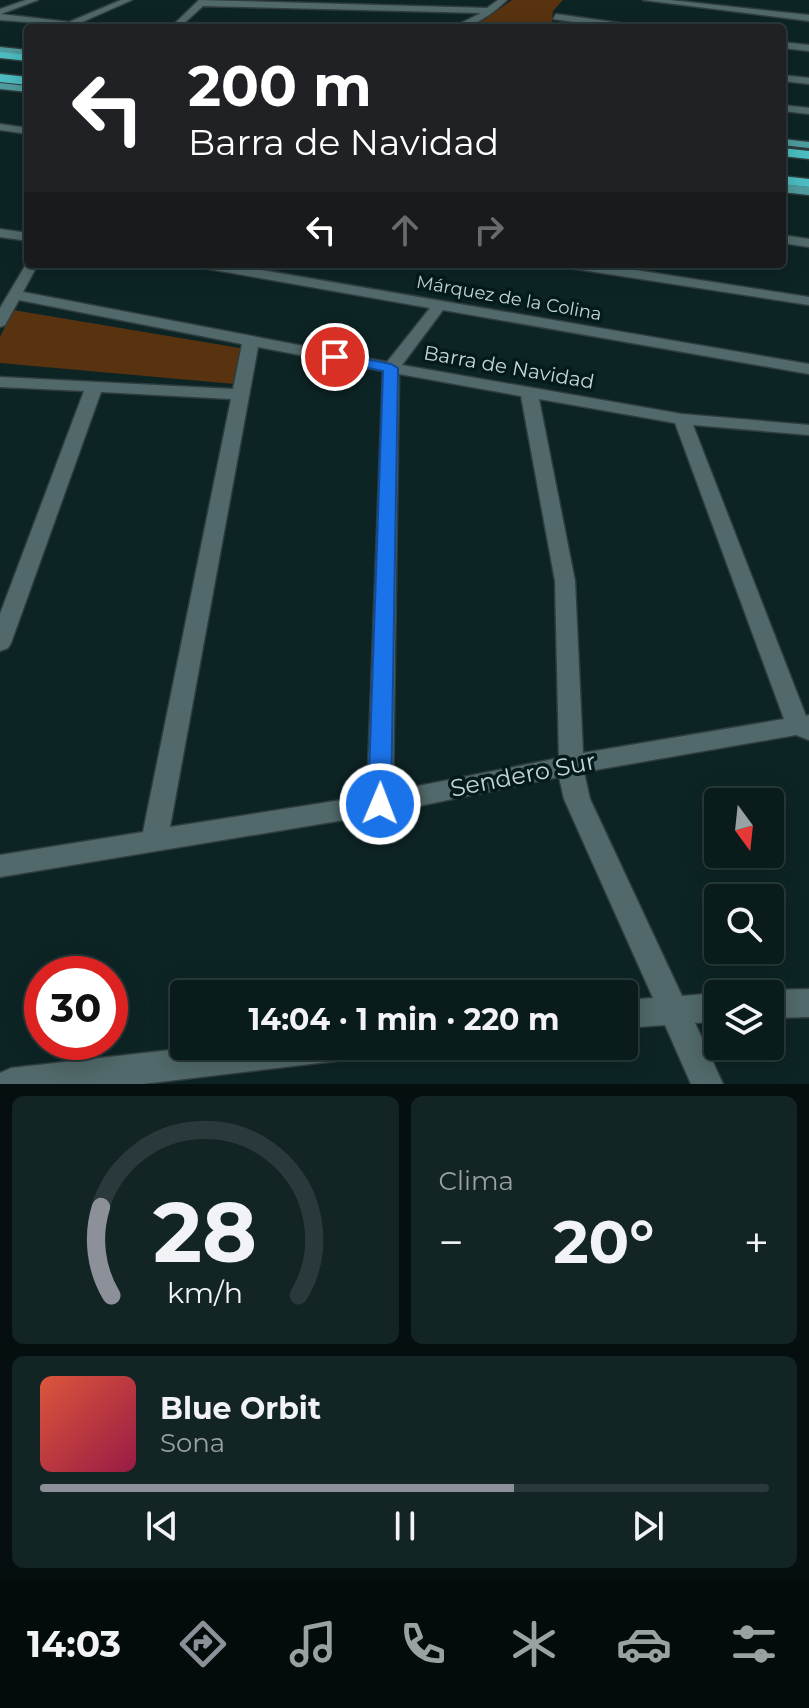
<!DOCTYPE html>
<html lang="es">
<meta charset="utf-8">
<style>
body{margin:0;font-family:Montserrat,sans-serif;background:#132425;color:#f1f3f6;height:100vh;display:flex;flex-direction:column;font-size:30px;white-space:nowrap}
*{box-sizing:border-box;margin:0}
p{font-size:26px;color:#99a1a3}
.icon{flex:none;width:44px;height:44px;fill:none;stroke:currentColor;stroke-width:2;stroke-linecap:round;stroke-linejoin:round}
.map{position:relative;height:1084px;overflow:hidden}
.sheet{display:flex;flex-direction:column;gap:12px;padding:12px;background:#060f0f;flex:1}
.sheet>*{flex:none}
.banner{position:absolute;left:24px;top:24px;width:762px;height:244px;border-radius:8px;box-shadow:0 4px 20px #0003,0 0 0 2px #2a393b;background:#202124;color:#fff;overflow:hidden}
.needle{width:52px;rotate:165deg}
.buttons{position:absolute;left:704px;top:788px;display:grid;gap:16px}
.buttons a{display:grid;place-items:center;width:80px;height:80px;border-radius:8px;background:#0a1b1c;box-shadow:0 4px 20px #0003,0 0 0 2px #2a393b;font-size:40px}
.speed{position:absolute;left:24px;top:956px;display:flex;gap:16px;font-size:40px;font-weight:700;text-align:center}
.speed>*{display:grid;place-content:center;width:104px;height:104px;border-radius:50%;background:#0a1b1c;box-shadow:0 4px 20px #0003,0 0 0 2px #2a393b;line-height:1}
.speed .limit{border:12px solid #d22;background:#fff;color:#111}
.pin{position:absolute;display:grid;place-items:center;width:68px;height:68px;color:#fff;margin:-34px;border:4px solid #fff;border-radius:50%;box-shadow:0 2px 8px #0007}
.me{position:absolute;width:88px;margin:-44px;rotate:1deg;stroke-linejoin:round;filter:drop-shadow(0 0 6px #0008)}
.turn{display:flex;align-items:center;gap:28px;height:168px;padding:0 32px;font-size:36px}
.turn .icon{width:104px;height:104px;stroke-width:2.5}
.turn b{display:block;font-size:56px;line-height:68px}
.lanes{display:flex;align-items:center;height:76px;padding:0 32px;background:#0003;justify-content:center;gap:40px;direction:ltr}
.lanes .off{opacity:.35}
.big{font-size:60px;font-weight:700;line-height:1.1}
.sheet .widget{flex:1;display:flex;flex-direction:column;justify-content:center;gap:12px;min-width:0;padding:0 28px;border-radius:12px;background:#132425}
.sheet .dial{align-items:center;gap:0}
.dial svg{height:208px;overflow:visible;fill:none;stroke:#2a393b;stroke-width:7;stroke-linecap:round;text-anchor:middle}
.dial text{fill:#f1f3f6;stroke:none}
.song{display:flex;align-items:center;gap:24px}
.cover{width:96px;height:96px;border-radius:12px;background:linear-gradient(135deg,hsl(10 70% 55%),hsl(340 70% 35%))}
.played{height:8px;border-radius:4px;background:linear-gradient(90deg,#8c9099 65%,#2a393b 65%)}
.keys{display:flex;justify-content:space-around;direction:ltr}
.heat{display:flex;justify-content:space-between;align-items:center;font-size:44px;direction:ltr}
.sheet .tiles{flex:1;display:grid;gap:12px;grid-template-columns:1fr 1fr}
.widget:last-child{grid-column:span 2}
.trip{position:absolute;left:170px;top:980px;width:468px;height:80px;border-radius:8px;background:#0a1b1c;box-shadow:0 4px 20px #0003,0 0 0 2px #2a393b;font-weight:700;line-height:80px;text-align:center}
.dock{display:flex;height:128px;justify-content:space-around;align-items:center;background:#040b0b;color:#99a1a3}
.dock .icon{width:56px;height:56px}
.dock .on{color:#8c9099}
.dock b{font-size:36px;color:#f1f3f6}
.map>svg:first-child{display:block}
.green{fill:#59330f}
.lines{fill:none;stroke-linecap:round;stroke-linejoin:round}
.minor-casing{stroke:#303d3e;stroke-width:3}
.major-casing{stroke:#303d3e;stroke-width:3}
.highway-casing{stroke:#303d3e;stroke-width:3}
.minor{fill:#51696a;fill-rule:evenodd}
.major{fill:#4e9b9e;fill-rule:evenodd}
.highway{fill:#4cbcc0;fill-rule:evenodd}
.route{fill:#1a73e8;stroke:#114b97;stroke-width:2}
.labels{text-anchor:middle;stroke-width:7;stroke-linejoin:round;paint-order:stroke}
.far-street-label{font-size:18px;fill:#c8d5d6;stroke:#041b1b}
.street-label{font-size:20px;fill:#c8d5d6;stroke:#041b1b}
.near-street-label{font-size:24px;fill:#c8d5d6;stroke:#041b1b}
</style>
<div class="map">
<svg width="809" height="1084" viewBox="0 0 809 1084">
<rect width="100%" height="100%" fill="#0d2425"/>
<!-- green -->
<g class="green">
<polygon points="512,0 563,0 553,11 551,28 472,28"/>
<polygon points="13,310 246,349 235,384 0,363 0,337"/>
</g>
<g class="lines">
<!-- minor casing -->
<g class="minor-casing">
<g id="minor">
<polygon points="26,0 38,0 1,14 69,22 121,0 132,0 80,23 104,28 0,20 0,9"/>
<path d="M199,0L487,8L498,0H507C491,15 474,28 451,28L481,13L203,6L179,28H170Z"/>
<polygon points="643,0 670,0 809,15 809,21"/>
<polygon points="556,14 634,25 638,28 615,28 553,19"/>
<polygon points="782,42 809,45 809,51 782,48"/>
<polygon points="782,75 809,78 809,84 782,81"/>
<polygon points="782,105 809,108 809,114 782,111"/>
<polygon points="0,124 28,128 28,134 0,130"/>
<polygon points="0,229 28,233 28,241 0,237"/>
<polygon points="782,235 809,239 809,247 782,243"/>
<path d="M28,261V264H38L23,292L387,362L430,308L203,268L196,264H227L809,364V374L443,310L402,365L682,414L809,425V435L693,425L806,716L809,715V740L796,735L584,772L590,799L682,996L718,993L721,994H718V1021L695,1023L723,1084H691L665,1025L624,1028V1000L653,998L564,799L559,777L380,814L0,877V855L143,832L231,399L101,392L11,643L8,648L0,651V614L84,391L0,387V377L233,389L242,344L19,300L5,325L0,327V308ZM258,347L383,371L367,796L170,827ZM399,374L521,396L555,581L559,758L393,791ZM539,399L675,423L784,719L583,753L575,581Z"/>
<polygon points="562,264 597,264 809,297 809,305 569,268"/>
<polygon points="809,989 809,1017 770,1018 770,994 760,994 770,990"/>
<polygon points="206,1046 351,1046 347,1057 336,1061 143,1084 0,1084 0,1073 11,1068"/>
</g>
</g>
<!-- major casing -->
<g class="major-casing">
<g id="major">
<polygon points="0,47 28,50 28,56 0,53"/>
<polygon points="0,83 28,86 28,92 0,89"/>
<polygon points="782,139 809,142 809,148 782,145"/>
<polygon points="782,184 809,187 809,195 782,192"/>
</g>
</g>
<!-- highway casing -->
<g class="highway-casing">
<g id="highway">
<polygon points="0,52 28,55 28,61 0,58"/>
<polygon points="0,74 28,77 28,85 0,82"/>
<polygon points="782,148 809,151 809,159 782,156"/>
<polygon points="782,176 809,179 809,187 782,184"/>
</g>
</g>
<!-- minor -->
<use href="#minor" class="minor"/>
<!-- major -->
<use href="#major" class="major"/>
<!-- highway -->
<use href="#highway" class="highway"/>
</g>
<!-- route -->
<polygon class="route" points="335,353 391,364 398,368 391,804 388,810 380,813 371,810 368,804 383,371 330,360 330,354"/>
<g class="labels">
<!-- far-street labels -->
<g class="far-street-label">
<text transform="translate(509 298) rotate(10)" y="6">Márquez de la Colina</text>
</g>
<!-- street labels -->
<g class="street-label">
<text transform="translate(509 367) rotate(10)" y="7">Barra de Navidad</text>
</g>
<!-- near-street labels -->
<g class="near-street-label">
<text transform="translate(523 775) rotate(-11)" y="8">Sendero Sur</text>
</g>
</g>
</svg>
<div class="buttons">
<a><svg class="needle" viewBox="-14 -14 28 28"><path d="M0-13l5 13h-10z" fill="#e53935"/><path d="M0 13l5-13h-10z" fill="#99a1a3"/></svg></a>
<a><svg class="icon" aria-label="search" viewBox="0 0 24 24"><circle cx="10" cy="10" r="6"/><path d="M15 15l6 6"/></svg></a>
<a><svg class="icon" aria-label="layers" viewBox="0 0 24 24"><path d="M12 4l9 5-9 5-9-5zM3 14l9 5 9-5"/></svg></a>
</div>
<div class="speed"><div class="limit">30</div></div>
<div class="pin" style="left:335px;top:357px;background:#d93025"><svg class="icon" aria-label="arrive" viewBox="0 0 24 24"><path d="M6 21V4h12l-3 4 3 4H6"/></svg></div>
<svg class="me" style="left:380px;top:804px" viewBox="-20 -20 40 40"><circle r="17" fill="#1a73e8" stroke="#fff" stroke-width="3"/><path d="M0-11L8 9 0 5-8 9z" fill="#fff"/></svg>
<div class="trip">14:04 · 1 min · 220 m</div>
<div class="banner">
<div class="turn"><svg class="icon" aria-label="left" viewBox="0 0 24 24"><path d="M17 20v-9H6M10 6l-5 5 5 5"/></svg><div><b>200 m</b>Barra de Navidad</div></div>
<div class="lanes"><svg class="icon" aria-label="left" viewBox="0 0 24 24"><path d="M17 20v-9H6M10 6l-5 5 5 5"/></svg><svg class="icon off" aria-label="ahead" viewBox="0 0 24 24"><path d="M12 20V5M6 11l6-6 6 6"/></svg><svg class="icon off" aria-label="right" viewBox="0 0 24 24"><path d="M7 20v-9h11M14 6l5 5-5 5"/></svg></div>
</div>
</div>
<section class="sheet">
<div class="tiles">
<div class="widget dial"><svg viewBox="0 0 100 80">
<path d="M14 69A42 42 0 1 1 86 69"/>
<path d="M14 69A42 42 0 0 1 10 35" stroke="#8c9099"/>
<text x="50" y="56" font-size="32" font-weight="700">28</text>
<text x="50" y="72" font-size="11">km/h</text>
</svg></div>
<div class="widget"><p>Clima</p>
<div class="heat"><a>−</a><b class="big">20°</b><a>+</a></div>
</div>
<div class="widget">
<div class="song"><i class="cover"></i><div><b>Blue Orbit</b><p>Sona</p></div></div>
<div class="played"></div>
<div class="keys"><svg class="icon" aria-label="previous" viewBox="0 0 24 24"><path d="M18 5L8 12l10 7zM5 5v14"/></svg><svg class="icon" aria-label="pause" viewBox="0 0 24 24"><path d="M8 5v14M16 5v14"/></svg><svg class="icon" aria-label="next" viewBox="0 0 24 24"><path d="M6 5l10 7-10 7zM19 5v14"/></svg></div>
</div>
</div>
</section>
<nav class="dock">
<b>14:03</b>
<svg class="icon on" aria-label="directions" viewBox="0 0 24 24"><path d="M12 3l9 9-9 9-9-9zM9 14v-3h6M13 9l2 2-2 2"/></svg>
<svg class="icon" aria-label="music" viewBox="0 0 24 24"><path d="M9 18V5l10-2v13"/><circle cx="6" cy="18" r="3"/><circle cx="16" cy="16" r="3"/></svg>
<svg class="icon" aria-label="phone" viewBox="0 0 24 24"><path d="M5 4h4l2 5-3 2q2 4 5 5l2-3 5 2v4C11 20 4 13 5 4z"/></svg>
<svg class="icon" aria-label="climate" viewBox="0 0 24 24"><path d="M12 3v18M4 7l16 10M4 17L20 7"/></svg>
<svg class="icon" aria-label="car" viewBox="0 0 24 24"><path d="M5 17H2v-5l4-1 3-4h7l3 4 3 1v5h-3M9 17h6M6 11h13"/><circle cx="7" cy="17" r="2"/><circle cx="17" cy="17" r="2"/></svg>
<svg class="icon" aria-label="filters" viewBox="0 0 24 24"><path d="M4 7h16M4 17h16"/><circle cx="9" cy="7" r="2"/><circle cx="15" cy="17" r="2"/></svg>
</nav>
